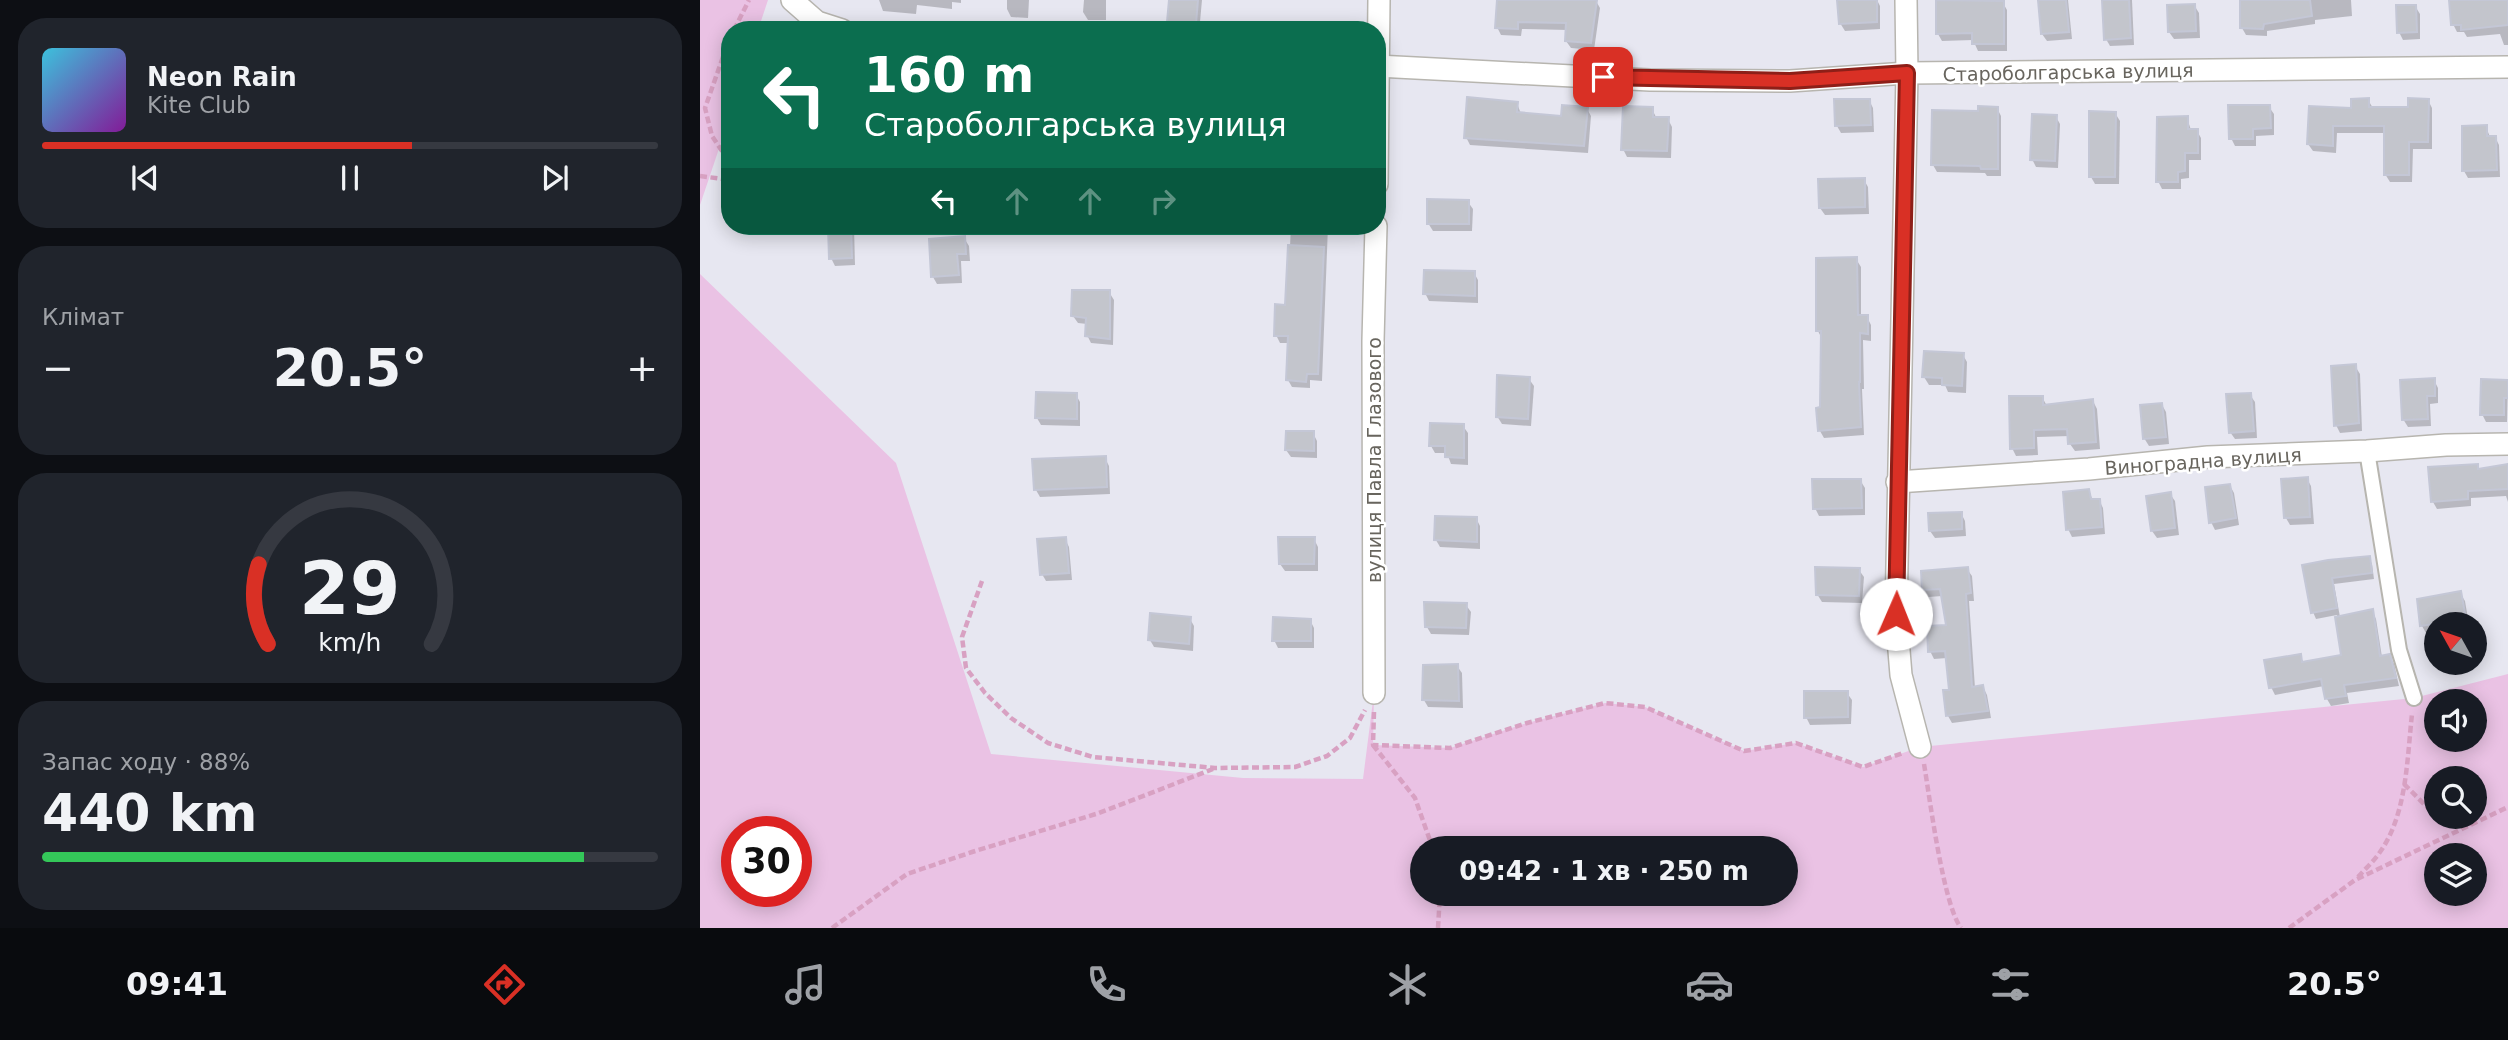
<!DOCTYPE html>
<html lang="uk">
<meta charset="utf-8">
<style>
body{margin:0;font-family:"DejaVu Sans",sans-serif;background:#20242c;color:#f1f3f6;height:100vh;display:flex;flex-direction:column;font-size:26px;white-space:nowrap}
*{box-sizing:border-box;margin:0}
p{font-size:23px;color:#9ea1a6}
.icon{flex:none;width:38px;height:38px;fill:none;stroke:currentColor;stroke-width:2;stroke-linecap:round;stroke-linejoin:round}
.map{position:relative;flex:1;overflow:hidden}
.details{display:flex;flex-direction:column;gap:18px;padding:18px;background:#0d0f14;width:700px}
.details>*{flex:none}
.top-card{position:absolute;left:21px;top:21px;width:665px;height:214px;border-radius:28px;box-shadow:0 4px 18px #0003;background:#0b6e4f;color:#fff;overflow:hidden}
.needle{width:46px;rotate:310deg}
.fabs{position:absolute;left:1724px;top:612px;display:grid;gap:14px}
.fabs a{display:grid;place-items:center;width:63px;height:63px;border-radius:50%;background:#171b24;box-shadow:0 4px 18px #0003;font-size:35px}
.speed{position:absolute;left:21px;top:816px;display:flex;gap:14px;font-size:35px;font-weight:700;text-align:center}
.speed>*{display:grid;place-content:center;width:91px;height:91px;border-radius:50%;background:#171b24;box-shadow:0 4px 18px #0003;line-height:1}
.speed .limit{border:10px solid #d22;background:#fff;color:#111}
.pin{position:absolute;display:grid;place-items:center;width:60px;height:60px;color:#fff;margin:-30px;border-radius:14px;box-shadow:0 4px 10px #0006}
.me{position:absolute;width:77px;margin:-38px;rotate:1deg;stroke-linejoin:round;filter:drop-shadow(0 0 5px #0008)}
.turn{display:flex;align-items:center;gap:24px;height:147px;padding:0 28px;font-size:32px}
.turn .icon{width:91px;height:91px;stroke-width:2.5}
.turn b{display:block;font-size:49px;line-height:60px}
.lanes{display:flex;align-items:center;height:66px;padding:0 28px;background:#0003;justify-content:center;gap:35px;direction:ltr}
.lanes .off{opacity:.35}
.big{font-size:52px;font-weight:600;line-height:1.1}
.details .card{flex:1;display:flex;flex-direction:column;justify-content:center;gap:10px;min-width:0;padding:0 24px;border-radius:28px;background:#20242c}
.details .dial{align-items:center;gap:0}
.dial svg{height:182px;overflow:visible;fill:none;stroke:#363941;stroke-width:7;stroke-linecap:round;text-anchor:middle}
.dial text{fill:#f1f3f6;stroke:none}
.song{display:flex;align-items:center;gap:21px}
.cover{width:84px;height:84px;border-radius:10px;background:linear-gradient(135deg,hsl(190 70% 55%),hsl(290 70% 35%))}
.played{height:7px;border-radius:4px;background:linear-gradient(90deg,#d93025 60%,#363941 60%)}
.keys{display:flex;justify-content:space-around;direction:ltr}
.heat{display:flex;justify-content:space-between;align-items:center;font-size:38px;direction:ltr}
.charge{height:10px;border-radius:5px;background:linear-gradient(90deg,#34c759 88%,#363941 0)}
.trip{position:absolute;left:710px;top:836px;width:388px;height:70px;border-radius:35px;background:#171b24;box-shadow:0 4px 18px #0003;font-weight:600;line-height:70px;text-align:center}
.menu{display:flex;height:112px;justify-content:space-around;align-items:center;background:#090b0e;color:#9ea1a6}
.menu .icon{width:49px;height:49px}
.menu .selected{color:#d93025}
.menu b{font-size:32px;color:#f1f3f6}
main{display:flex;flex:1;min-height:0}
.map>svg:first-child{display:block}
.green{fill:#eac2e4;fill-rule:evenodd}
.shadow{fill:#0003}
.building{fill:#c3c5cc;stroke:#c4c7d6;stroke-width:2}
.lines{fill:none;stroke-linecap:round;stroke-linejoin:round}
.lane-casing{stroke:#b7b5af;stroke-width:18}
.street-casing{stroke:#b7b5af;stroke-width:24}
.path{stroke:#d8a1c2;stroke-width:4.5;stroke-dasharray:7 3.5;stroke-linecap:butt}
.lane{stroke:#fff;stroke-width:14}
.street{stroke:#fff;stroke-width:21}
.route-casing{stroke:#8d1f18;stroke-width:18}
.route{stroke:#d93025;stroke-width:12}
.labels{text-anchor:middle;stroke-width:5;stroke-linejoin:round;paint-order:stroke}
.street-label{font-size:19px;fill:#68655e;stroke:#fff}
</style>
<main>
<section class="details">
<div class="card">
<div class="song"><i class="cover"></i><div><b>Neon Rain</b><p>Kite Club</p></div></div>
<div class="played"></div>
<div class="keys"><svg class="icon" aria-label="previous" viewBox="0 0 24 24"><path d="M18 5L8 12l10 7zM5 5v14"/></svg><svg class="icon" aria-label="pause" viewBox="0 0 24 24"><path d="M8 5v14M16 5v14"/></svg><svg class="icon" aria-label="next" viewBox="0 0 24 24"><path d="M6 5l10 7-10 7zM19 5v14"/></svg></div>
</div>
<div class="card"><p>Клімат</p>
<div class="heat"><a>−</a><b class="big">20.5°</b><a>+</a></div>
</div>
<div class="card dial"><svg viewBox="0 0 100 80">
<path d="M14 69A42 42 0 1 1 86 69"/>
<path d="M14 69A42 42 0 0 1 10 34" stroke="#d93025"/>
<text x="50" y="56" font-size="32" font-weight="700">29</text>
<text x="50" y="72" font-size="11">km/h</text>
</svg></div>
<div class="card"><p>Запас ходу · 88%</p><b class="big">440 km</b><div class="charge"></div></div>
</section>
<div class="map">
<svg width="1808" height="928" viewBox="0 0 1808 928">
<rect width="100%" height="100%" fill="#e7e7f1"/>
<!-- green -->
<g class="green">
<polygon points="0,0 68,0 58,30 30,30 30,116 0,205"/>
<path d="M0,274L196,463L291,754L543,778L663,779L674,693L673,745L750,748L827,723L905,703L945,707L1044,751L1096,743L1163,767L1220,747L1714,698L1808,674V928H0ZM1736,702H1774V740H1736ZM1736,779H1774V817H1736ZM37,831H96V891H37ZM723,849H1087V894H723ZM1736,856H1774V894H1736Z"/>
</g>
<!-- shadow -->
<g class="shadow">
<polygon points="179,0 261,0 261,3 252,2 252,9 217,5 216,14 183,11"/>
<polygon points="307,0 329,0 328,18 311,17 307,9"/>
<polygon points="384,0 406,0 406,20 388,20 383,12"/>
<polygon points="471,0 502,0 500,22 471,20 471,24 500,26 499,30 473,29 469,21"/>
<polygon points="799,0 896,1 900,8 894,50 871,48 866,41 867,30 822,29 821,36 801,35 797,27"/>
<polygon points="1177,0 1180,6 1180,29 1145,31 1140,23"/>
<polygon points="1238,0 1303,3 1307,10 1307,51 1278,51 1273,40 1242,41 1238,34"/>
<polygon points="1339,0 1368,0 1372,39 1347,41 1342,34"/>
<polygon points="1403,0 1432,0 1434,45 1410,46 1406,39"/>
<polygon points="1585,0 1651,0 1652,16 1615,20 1615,24 1567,31 1567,36 1546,35 1542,28"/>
<polygon points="1751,0 1808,0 1808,45 1804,45 1800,34 1767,37 1764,32 1757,32 1753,24"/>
<polygon points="1494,5 1499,13 1500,38 1474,39 1469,32"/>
<polygon points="1715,6 1720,14 1720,39 1703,40 1699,32"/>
<polygon points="1169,100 1173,108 1174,132 1141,133 1137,126"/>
<polygon points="1668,100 1673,108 1710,109 1728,100 1732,108 1732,149 1713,149 1712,182 1690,182 1685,174 1686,133 1637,133 1636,153 1613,151 1608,144"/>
<polygon points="817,103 821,114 863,118 887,109 891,116 888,153 770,145 766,137"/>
<polygon points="1569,107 1574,114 1574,135 1556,136 1556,146 1535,146 1531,138"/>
<polygon points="1297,108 1301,116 1301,176 1287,176 1285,173 1237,172 1233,165 1280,113"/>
<polygon points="952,109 957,119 968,119 972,127 971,158 927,157 923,149"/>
<polygon points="1415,113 1420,121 1419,184 1395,184 1391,177"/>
<polygon points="1356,117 1360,124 1358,168 1336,167 1332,159"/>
<polygon points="1487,118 1491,130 1497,131 1501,138 1501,160 1489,160 1489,178 1481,179 1481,189 1462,189 1458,181"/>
<polygon points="1786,127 1790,137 1795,137 1799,145 1800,177 1768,178 1764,171"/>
<polygon points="1164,180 1168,187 1169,214 1125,215 1120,208"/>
<polygon points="768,202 773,209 772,231 733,231 728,223"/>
<polygon points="130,226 154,226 155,265 135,266 131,258"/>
<polygon points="591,226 628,226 622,381 610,380 610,388 592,387 588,380 589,343 580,343 576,335 587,307"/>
<polygon points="264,238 269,246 270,261 261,261 262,283 237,284 233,277"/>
<polygon points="1156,259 1161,267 1161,317 1167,317 1171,325 1171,341 1163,340 1164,389 1162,389 1164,435 1124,438 1120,431 1122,339 1118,331"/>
<polygon points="774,273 778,280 778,303 729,301 725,293"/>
<polygon points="409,292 414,300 413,345 391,343 387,335 387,324 378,323 373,316"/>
<polygon points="1263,355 1267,362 1266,393 1248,392 1245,385 1229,385 1224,377"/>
<polygon points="1655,366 1660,374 1662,431 1640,433 1636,425"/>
<polygon points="829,379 834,386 831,426 802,424 797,416"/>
<polygon points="1734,380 1738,388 1738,403 1730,404 1731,426 1708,427 1703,419"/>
<polygon points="1808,381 1807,422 1786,422 1782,414"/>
<polygon points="376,395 380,402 380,426 341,425 337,418"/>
<polygon points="1550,395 1555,402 1557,438 1535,439 1530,432"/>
<polygon points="1342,397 1347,406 1393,401 1397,409 1400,449 1375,451 1370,444 1370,436 1337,437 1338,455 1316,456 1312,448"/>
<polygon points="1462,405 1466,412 1469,444 1449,446 1444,438"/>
<polygon points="763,426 768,433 768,465 751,464 747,453 735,453 731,446"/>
<polygon points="613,433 617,441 617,458 591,457 586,450"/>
<polygon points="405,458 409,466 410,494 340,497 336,490"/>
<polygon points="1777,466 1780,471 1808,466 1808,502 1806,496 1771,498 1771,506 1737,509 1733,502"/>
<polygon points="1607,479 1611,486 1614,524 1590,525 1586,518"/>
<polygon points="1160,480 1165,488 1165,515 1119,516 1115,508"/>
<polygon points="1530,486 1534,493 1539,525 1515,530 1511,522"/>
<polygon points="1389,491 1393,501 1399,500 1403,508 1405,534 1372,537 1368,529"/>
<polygon points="1470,494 1475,501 1479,535 1457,538 1452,531"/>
<polygon points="1261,513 1265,521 1266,536 1235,538 1230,531"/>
<polygon points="776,518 780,526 780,549 740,547 736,540"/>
<polygon points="365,539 369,547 372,580 346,581 342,574"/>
<polygon points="614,539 618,547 618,571 585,571 580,564"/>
<polygon points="1669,558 1672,564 1674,579 1634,584 1640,617 1672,611 1676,619 1682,657 1689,656 1694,664 1699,686 1647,693 1649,703 1631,706 1627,699 1624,686 1575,695 1571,687 1600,656 1604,663 1643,657 1637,615 1616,619 1613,612 1628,562"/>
<polygon points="1267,569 1272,576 1274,601 1269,601 1275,688 1283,687 1287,695 1291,718 1252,723 1248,716 1251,691 1247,658 1234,659 1230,651 1248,626 1243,596 1228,597 1224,589"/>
<polygon points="1159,570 1164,577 1162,603 1122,602 1117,594"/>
<polygon points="1760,593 1765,601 1769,625 1736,625 1736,632 1726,633 1722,626 1718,600"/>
<polygon points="766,605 771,612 769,635 731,634 727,627"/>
<polygon points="490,619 494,626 493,651 454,647 450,640"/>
<polygon points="610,620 614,628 614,648 578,648 574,640"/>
<polygon points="757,666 762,673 763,708 728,707 724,700"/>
<polygon points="1147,693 1152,700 1151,724 1110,725 1106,717"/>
</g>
<!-- building -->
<g class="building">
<polygon points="469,0 498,0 496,24 467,22"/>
<polygon points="797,0 897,0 891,43 865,41 866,23 818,22 818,29 795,28"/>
<polygon points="1137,0 1177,0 1177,22 1139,24"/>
<polygon points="1236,0 1304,1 1304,44 1272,44 1272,33 1236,34"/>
<polygon points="1338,0 1366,0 1369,32 1341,34"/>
<polygon points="1402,0 1429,0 1431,38 1404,40"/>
<polygon points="1540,0 1610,0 1612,16 1564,24 1563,29 1540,28"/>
<polygon points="1749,0 1808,0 1808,25 1761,30 1761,25 1751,25"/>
<polygon points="1495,4 1496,31 1468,32 1467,5"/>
<polygon points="1696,5 1716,5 1717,32 1697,33"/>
<polygon points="767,97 818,102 817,112 861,116 862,105 888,107 884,146 764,138"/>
<polygon points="1669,98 1669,107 1708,107 1708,98 1729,99 1728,142 1709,142 1709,175 1684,175 1684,126 1633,126 1633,146 1607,144 1609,106 1651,108 1651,99"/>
<polygon points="1134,99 1170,99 1171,125 1135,126"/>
<polygon points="1528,105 1570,105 1571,128 1553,129 1553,139 1529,139"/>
<polygon points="923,106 953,107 953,117 969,117 967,151 921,150"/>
<polygon points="1278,106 1298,107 1298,169 1281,169 1280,166 1231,165 1232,110 1278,111"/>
<polygon points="1389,111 1416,112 1415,177 1389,177"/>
<polygon points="1332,114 1357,115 1355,161 1330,160"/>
<polygon points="1488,116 1488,129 1498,129 1498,153 1485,153 1485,171 1478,172 1478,182 1456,182 1457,117"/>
<polygon points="1787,125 1787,136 1796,136 1797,170 1762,171 1762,126"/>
<polygon points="1165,178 1165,207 1119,208 1118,179"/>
<polygon points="727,199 769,200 769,224 727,224"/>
<polygon points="128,226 151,226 152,258 129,259"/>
<polygon points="265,236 266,254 257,254 259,275 231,277 229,239"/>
<polygon points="588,245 624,247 618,374 607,374 606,382 586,380 588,336 574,336 575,304 585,305"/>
<polygon points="1157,257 1158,315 1168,315 1168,334 1160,333 1160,382 1159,382 1161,427 1118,431 1116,408 1120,407 1121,331 1116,331 1116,258"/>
<polygon points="724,270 775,271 775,296 723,294"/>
<polygon points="372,290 410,290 410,339 385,336 386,318 371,316"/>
<polygon points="1224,351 1264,353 1262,386 1242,385 1242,378 1222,377"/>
<polygon points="1656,364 1659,423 1634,426 1631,366"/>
<polygon points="797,375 830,377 828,419 796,417"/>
<polygon points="1735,378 1735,396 1727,396 1728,419 1702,420 1700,380"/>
<polygon points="1781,379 1808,380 1808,398 1804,398 1804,415 1780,415"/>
<polygon points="336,392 377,393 377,419 335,418"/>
<polygon points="1551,393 1554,431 1529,433 1526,394"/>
<polygon points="1309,396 1343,396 1343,405 1393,399 1396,442 1368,444 1367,429 1334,430 1334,448 1310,449"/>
<polygon points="1462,403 1466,437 1443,439 1440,405"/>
<polygon points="730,423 764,424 764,458 745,457 745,446 729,446"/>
<polygon points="586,431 614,431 614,451 585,450"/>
<polygon points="406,456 407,487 334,490 332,459"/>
<polygon points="1778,464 1778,469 1808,464 1808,489 1768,491 1768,499 1731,502 1728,467"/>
<polygon points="1608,477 1610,517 1584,518 1581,479"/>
<polygon points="1112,479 1161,479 1162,508 1113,509"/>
<polygon points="1530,484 1536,518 1509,523 1505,487"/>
<polygon points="1389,489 1391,499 1400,499 1402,527 1366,530 1363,492"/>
<polygon points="1471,492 1475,528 1451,531 1446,496"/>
<polygon points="1262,512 1262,529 1229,531 1228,513"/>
<polygon points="735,516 777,517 777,542 734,540"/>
<polygon points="366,537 369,573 340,575 337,539"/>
<polygon points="578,537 615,537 614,564 579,564"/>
<polygon points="1670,556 1672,573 1632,578 1637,608 1611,613 1602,565 1628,560"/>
<polygon points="1115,567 1160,568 1159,596 1116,595"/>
<polygon points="1268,567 1271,593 1266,594 1272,687 1283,685 1288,711 1246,716 1243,690 1249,690 1245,651 1228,652 1227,626 1246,625 1240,589 1222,590 1221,571"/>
<polygon points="1761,591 1766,619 1720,626 1717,599"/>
<polygon points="724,602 767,603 766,628 725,627"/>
<polygon points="1673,609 1680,656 1690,654 1696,678 1644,685 1646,696 1625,699 1621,679 1569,688 1564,660 1601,654 1602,662 1641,655 1635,617"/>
<polygon points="450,613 491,617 489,644 448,640"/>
<polygon points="573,617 611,619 611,641 572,641"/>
<polygon points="758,664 759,701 722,700 723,665"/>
<polygon points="1104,691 1148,691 1148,717 1104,718"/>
</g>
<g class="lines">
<!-- lane casing -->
<g class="lane-casing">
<polyline id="lane" points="1667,451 1699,650 1714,698"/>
</g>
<!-- street casing -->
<g class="street-casing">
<g id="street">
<polyline points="92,0 117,22 142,30"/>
<polyline points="1206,0 1207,73 1196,614 1201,675 1220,747"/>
<polyline points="677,66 950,80 1090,81 1207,73 1808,67"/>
<polyline points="677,184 679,0"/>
<polyline points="1197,482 1389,469 1508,457 1667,451 1746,445 1808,444"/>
<polyline points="674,693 673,341 676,226"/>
</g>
</g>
<!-- path -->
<g class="path">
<polyline points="34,30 49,0"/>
<polyline points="30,37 5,108 12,136 30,163"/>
<polyline points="0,176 30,180"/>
<polyline points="282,581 262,637 266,668 285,693 311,718 348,743 393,757 515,768 595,767 627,756 650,738 665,710"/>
<polyline points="674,712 673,745 750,748 827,723 905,703 945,707 1044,751 1096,743 1163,767 1203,753"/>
<polyline points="673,745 715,798 733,849"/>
<path d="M1224,764C1230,799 1243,904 1261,928"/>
<polyline points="1704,784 1727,807 1736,812"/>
<polyline points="1746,817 1772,824"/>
<path d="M1658,877C1665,869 1674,861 1680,852C1707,814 1707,759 1712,714"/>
<polyline points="132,928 207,874 272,852 399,813 513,769"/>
<polyline points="738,928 740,894"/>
<polyline points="1589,928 1655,880 1808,807"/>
</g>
<!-- lane -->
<use href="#lane" class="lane"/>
<!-- street -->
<use href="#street" class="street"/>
</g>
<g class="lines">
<!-- route casing -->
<g class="route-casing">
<polyline id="route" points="903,77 1090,81 1207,73 1196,614"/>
</g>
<!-- route -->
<use href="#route" class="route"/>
</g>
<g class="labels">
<!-- street labels -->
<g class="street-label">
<text transform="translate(1368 72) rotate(-1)" y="7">Староболгарська вулиця</text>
<text transform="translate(674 460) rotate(-90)" y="7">вулиця Павла Глазового</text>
<text transform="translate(1503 461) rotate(-4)" y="7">Виноградна вулиця</text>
</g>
</g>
</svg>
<div class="fabs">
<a><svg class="needle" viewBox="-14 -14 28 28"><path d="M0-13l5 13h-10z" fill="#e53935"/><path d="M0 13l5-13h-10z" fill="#9ea1a6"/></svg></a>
<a><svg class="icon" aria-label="sound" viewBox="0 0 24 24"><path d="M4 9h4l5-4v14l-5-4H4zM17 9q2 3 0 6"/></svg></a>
<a><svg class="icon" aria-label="search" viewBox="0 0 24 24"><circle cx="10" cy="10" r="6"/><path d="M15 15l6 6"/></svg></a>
<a><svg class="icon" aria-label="layers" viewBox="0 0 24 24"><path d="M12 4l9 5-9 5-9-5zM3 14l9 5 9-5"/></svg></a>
</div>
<div class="speed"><div class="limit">30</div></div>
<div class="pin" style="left:903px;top:77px;background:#d93025"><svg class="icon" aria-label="arrive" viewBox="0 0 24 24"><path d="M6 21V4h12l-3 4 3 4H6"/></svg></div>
<svg class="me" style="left:1196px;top:614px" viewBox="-20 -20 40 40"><circle r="19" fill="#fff"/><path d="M0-13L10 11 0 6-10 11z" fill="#d93025"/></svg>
<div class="trip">09:42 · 1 хв · 250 m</div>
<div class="top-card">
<div class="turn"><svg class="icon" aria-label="left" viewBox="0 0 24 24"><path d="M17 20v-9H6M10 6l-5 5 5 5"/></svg><div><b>160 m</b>Староболгарська вулиця</div></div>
<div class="lanes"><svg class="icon" aria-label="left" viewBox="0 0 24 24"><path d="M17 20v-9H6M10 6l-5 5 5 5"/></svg><svg class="icon off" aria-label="ahead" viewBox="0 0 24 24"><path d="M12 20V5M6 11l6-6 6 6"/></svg><svg class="icon off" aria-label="ahead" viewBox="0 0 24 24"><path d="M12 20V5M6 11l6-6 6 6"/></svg><svg class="icon off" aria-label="right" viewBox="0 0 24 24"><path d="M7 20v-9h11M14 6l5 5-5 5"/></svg></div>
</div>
</div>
</main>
<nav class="menu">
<b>09:41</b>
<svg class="icon selected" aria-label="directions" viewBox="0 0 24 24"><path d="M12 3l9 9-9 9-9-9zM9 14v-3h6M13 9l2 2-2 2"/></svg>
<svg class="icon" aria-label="music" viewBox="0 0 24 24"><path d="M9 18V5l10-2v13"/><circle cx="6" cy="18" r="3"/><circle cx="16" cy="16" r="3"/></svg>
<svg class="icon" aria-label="phone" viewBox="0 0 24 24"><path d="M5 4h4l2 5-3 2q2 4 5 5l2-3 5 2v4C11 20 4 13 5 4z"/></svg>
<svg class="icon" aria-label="climate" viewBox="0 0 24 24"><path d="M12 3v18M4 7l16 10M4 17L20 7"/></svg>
<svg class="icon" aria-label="car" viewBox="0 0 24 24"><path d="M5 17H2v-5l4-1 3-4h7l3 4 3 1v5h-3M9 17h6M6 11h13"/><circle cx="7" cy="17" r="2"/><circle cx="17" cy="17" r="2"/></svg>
<svg class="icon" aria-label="filters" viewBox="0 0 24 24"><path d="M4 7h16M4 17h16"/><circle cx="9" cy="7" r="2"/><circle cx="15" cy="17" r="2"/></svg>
<b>20.5°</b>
</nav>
